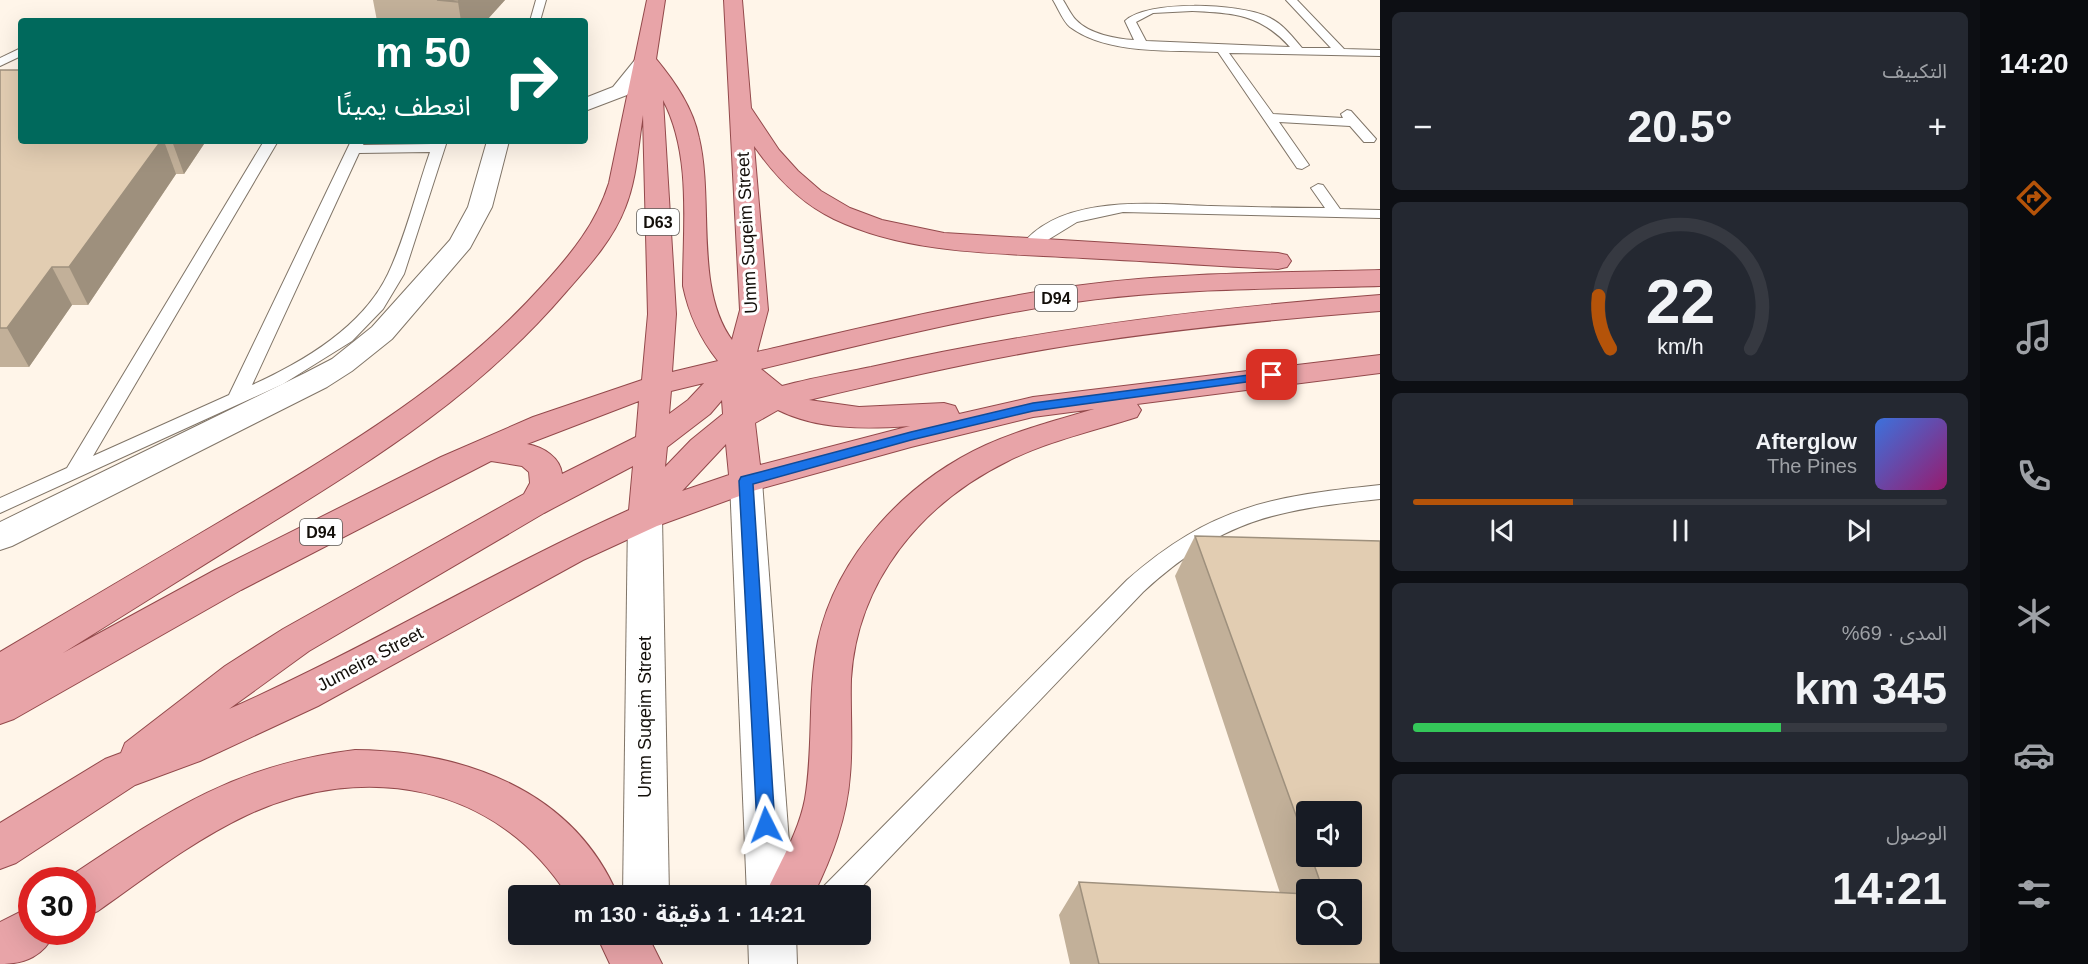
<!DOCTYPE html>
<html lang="ar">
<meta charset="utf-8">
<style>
body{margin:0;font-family:Arial,"Noto Sans Arabic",sans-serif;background:#242831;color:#f1f3f6;direction:rtl;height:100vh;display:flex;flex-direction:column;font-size:22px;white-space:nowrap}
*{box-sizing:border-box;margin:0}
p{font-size:20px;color:#9ea1a6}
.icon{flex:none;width:33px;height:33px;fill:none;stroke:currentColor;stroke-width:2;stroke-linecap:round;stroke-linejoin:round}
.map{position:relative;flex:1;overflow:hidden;direction:ltr}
.panel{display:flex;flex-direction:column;gap:12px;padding:12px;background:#0d0f14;width:600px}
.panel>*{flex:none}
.banner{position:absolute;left:18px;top:18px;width:570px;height:126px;border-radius:6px;box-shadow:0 6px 24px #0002;direction:rtl;background:#00695c;color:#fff;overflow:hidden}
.tools{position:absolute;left:1296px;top:801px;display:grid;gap:12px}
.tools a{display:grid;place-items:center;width:66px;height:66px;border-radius:6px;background:#171b24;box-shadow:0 6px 24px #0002;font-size:30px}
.speed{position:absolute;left:18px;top:867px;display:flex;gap:12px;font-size:30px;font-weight:700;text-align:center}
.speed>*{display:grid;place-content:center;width:78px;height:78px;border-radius:50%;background:#171b24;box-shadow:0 6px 24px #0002;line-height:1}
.speed .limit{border:9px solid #d22;background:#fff;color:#111}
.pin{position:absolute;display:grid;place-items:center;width:51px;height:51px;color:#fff;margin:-26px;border-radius:12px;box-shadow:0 3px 9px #0006}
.me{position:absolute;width:66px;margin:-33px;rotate:357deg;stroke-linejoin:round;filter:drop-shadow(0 0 4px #0008)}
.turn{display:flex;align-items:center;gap:21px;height:126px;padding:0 18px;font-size:27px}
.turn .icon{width:78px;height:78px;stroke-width:2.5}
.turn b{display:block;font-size:42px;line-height:51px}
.big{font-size:45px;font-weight:700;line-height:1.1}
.panel .widget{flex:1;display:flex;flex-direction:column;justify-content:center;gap:9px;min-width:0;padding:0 21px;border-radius:9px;background:#242831}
.panel .dial{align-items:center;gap:0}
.dial svg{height:156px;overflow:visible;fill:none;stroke:#363941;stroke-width:7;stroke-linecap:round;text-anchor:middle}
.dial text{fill:#f1f3f6;stroke:none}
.song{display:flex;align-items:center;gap:18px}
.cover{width:72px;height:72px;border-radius:9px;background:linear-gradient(135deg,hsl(220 70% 55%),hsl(320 70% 35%))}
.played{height:6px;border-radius:3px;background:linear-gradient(90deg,#b45309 30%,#363941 30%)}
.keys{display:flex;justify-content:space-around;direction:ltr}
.heat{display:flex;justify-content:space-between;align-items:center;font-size:33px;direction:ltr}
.charge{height:9px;border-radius:4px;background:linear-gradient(90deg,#34c759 69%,#363941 0)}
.trip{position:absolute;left:508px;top:885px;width:363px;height:60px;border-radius:6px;background:#171b24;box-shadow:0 6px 24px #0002;font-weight:700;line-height:60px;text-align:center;direction:rtl}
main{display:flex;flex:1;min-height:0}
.tab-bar{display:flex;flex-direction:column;width:108px;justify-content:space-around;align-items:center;background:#090b0e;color:#9ea1a6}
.tab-bar .icon{width:42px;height:42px}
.tab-bar .active{color:#b45309}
.tab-bar b{font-size:27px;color:#f1f3f6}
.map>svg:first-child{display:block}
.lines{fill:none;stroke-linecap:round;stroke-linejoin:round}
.service-casing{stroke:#807568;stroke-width:2}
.minor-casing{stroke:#807568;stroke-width:2}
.primary-casing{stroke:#93494b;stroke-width:2}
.service{fill:#fff;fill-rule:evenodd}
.minor{fill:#fff;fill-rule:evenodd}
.primary{fill:#e8a4a8;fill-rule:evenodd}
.wall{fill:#c2b099;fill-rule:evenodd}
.shaded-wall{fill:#9e907d}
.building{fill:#e2cdb2;stroke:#9e907d;stroke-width:1.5}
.route{fill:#1a73e8;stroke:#114b97;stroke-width:1.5}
.labels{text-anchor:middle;stroke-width:6;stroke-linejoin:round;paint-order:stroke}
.shield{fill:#fff;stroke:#5a5754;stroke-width:1.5}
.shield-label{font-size:16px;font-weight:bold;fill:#130f0a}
.street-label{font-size:18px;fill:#130f0a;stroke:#fff}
</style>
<main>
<nav class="tab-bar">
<b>14:20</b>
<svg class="icon active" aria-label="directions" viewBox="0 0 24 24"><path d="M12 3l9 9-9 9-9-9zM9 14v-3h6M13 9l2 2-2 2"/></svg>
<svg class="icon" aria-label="music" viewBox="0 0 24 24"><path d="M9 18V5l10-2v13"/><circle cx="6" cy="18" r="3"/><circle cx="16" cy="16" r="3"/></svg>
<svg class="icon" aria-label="phone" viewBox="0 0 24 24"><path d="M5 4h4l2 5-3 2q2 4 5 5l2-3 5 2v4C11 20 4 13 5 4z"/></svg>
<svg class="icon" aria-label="climate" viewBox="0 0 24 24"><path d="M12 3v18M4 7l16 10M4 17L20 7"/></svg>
<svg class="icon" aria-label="car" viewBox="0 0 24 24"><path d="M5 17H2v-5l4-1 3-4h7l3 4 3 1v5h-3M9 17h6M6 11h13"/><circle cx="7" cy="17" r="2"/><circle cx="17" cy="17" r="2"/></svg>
<svg class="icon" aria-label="filters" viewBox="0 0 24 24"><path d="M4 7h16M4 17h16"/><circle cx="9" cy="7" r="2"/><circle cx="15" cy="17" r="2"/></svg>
</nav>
<section class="panel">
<div class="widget"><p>التكييف</p>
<div class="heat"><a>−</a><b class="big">20.5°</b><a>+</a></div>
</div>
<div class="widget dial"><svg viewBox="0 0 100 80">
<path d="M14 69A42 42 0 1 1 86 69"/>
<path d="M14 69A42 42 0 0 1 8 42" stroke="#b45309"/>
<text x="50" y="56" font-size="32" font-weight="700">22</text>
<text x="50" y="72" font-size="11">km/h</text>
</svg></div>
<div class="widget">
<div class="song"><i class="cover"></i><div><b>Afterglow</b><p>The Pines</p></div></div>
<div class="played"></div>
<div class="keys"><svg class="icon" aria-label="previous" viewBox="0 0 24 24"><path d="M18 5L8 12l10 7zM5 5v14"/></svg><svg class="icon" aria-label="pause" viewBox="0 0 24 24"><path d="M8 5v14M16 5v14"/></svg><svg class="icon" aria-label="next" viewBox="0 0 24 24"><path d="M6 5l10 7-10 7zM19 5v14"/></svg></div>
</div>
<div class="widget"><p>المدى · 69%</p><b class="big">345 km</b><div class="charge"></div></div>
<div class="widget"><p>الوصول</p><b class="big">14:21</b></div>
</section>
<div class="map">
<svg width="1380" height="964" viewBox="0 0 1380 964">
<rect width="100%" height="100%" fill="#fff5e9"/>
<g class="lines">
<!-- service casing -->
<g class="service-casing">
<g id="service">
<polygon points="536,0 546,0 540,21 530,21"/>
<path d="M1053,0H1063C1067,6 1071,15 1076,20C1089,34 1117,39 1134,40L1125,21C1147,0 1238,3 1268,17C1282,23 1292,36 1302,48H1331L1286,0H1297L1344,49L1380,50V56L1229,53L1273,114L1343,118L1341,114L1347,110L1351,111L1376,139L1374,142H1364L1350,126L1279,122L1309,165L1302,169L1297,168L1218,52C1173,50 1107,55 1070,27C1063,21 1058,8 1053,0ZM1192,11C1234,13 1260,14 1290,47L1146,41L1136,22L1153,13Z"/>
<polygon points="21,48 21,56 0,66 0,58"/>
<path d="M264,141H278L93,456L229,395L351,141H365L363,145L432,144L433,141H447L404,274L383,309L352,341L283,384L0,513V498L67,468ZM430,152C416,192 406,236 388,274C363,327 303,362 252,385L359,153Z"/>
<path d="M1318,184L1323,185L1340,209L1380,210V218L1123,212L1077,222L1028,252L1020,247C1060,193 1153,204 1211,206C1249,207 1287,208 1325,208L1311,188Z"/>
<path d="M1380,485V499C1275,510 1223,519 1143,592L853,896H821L824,886L1127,580C1211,506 1273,496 1380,485Z"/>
</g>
</g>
<!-- minor casing -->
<g class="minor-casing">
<g id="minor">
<polygon points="646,53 656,59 627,95 585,111 585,98 613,87 639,55"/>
<polygon points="487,141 509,141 492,207 470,248 392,339 352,371 327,387 12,546 0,550 0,522 305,373 332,359 372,327 450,240 468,207"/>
<polygon points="746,469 758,473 762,481 793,896 747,896 730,481 734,473"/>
<polygon points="645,505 657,508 662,517 669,896 623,896 628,517 633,508"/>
<polygon points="748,934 796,934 797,964 749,964"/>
</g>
</g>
<!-- primary casing -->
<g class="primary-casing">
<g id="primary">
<path d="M647,0H665L656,59C675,82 693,108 699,138C714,201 694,288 732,340L740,310L724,0H742L751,108L779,150L798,171L821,191L850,208L882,220L944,233L1278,253L1287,255L1291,261L1287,267L1278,269C1213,266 1148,261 1083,258C1000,253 910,255 834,219C800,203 775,176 754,146L768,310L757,352C860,328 963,303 1067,287C1170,272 1276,273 1380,270V286C1276,289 1170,288 1067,303C964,319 863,344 761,369L782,386C811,378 841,373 871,367C1039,329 1208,308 1380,295V311C1277,319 1174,329 1072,345C983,359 896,379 809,400L859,407L944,403L955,406L959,414L1033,397L1380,355V373L1137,404L1141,410L1137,417C1094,431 1048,441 1008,461C922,503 857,581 851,679C850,711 853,743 850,775C847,818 832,857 813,896H765C779,863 798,835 805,799C814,747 807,694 818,641C837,554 907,481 986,445C1021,429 1058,420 1094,409L1033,417L911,447L756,490L657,526L583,560L318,706L200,761L135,785L16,863L0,869V823L105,759L121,753L125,743L225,666L283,629L524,494L530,483L529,472L522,466L491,461L241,590L14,719L0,724V652C74,608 148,564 223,520C339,451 452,386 543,285C572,253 596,224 609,183ZM663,100C692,155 683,226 683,286C689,315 700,338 718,361L672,372L676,314ZM643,115L648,314L642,380L533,417L441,457L215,570L63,653C133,610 202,566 271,523C382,454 479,393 565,293C587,268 613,240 625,208C637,179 638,146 643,115ZM704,383L688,400L669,414L671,391ZM722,400L723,414L691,440L665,467L667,447L710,414ZM639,401L636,437L562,474C560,457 543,447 527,444ZM778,410C818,430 866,429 910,426L760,465L755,423ZM726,444L729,475L682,491ZM633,466L629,510C493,571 365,649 229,709L309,651L544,513Z"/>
<path d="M355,750C462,751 573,789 618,896H568C497,784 364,760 247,815C194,840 146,877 98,911L82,918V880L66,879C165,813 233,765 355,750Z"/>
<path d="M32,906V932H55C44,956 25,964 0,964V922Z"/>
<polygon points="596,934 647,934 662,964 610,964"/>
</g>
</g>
<!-- service -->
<use href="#service" class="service"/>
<!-- minor -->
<use href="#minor" class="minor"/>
<!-- primary -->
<use href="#primary" class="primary"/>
</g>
<!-- wall -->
<g class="wall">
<polygon points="373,0 505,0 486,21 377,21"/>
<polygon points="0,70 21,141 206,141 184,174 176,174 88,305 72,305 29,367 0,367"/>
<path d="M1195,536L1380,541V964H1070L1059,915L1079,882L1280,893L1175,576ZM1306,812H1352V856H1306ZM1306,890H1352V934H1306Z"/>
</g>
<!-- shaded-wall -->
<g class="shaded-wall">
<polygon points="460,0 505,0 486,21 461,21 458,2"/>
<polygon points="161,141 164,141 176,174 88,305 69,267"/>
<polygon points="172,141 206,141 184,174"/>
<polygon points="52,267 72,305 29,367 7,328"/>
</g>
<!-- building -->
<g class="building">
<polygon points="437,0 460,0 458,2"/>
<polygon points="0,70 21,70 21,141 161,141 69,267 52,267 7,328 0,328"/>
<polygon points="1195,536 1380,541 1380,964 1099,964 1079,882 1306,894 1306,934 1352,934 1352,890 1323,890 1311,856 1352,856 1352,812 1306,812 1306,843"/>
</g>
<!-- route -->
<polygon class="route" points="1272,372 1276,373 1276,378 1033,411 911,440 753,484 775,825 772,831 766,834 759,831 757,825 739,481 741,477 911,432 1033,403"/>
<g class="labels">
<!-- shield labels -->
<g class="shield">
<rect x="637" y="209" width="42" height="26" rx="4.5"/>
<rect x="1035" y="285" width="42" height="26" rx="4.5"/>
<rect x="300" y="519" width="42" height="26" rx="4.5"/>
</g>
<g class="shield-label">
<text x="658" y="228">D63</text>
<text x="1056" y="304">D94</text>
<text x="321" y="538">D94</text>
</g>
<!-- street labels -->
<g class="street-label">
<text transform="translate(747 233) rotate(-93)" y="6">Umm Suqeim Street</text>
<text transform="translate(370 659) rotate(-28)" y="6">Jumeira Street</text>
<text transform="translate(645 717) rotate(-90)" y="6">Umm Suqeim Street</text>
</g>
</g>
</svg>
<div class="tools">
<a><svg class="icon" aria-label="sound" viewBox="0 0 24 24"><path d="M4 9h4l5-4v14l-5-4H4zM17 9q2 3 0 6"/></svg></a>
<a><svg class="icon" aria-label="search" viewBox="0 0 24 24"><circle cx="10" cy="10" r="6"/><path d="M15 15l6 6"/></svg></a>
</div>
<div class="speed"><div class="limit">30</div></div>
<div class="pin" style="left:1272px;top:375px;background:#d93025"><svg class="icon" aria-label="arrive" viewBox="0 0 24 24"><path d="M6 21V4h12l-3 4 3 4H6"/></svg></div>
<svg class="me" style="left:766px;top:825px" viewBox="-20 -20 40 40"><path d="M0-17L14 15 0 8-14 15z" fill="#1a73e8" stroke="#fff" stroke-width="4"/></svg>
<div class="trip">14:21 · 1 دقيقة · 130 m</div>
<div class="banner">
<div class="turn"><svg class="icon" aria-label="right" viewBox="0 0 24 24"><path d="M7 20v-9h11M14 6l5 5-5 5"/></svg><div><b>50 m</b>انعطف يمينًا</div></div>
</div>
</div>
</main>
